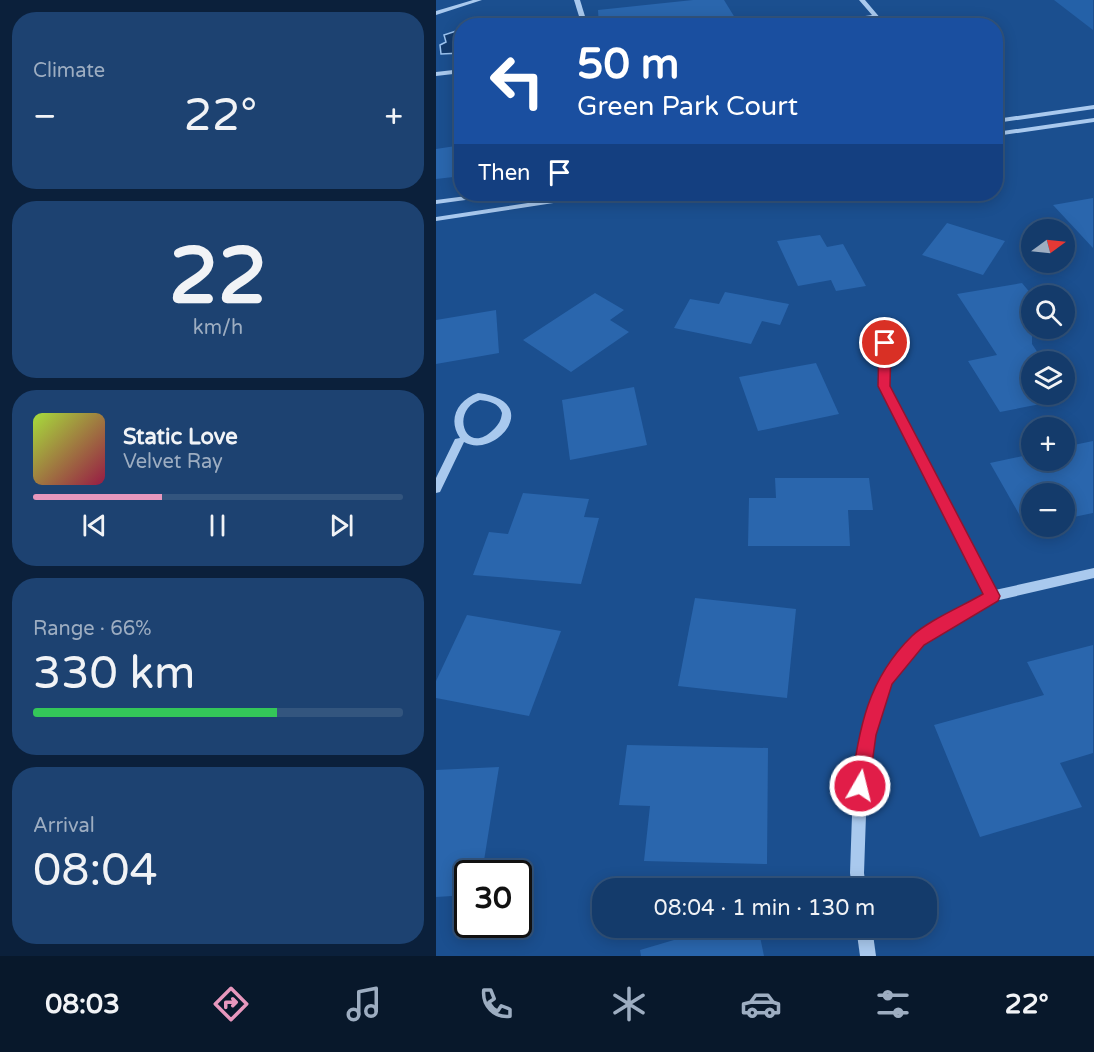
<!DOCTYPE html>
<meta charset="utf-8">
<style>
body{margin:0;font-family:"Varela Round",sans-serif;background:#1d4271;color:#f1f3f6;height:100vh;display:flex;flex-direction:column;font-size:22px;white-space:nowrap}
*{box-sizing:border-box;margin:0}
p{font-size:20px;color:#9dadc1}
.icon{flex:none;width:33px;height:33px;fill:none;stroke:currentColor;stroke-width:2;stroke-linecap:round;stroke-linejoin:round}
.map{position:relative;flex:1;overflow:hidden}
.sheet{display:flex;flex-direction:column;gap:12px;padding:12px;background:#0b203b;width:436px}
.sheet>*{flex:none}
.hud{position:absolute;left:18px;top:18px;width:549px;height:183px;border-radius:24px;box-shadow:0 3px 15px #0003,0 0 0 2px #33557e;background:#1a4fa0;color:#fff;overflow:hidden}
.needle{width:39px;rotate:75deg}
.fabs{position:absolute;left:585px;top:219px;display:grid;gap:12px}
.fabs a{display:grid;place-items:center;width:54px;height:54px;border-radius:50%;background:#143b6b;box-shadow:0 3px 15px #0003,0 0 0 2px #33557e;font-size:30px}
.speed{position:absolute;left:18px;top:860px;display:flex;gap:12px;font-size:30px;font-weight:700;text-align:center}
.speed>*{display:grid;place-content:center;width:78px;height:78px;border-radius:50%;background:#143b6b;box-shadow:0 3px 15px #0003,0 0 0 2px #33557e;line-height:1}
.speed .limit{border:3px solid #111;border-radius:9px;background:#fff;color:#111}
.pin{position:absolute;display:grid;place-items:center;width:51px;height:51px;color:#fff;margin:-26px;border:3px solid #fff;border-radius:50%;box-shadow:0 2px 6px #0007}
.me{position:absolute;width:66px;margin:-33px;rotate:8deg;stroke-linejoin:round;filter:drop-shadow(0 0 4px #0008)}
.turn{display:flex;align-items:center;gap:21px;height:126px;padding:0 24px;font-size:27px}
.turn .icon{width:78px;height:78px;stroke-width:2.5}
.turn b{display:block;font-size:42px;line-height:51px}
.then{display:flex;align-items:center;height:57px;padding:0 24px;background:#0003;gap:12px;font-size:22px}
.big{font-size:45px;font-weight:600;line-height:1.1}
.sheet .tile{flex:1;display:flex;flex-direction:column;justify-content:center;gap:9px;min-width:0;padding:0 21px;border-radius:24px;background:#1d4271}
.sheet .dial{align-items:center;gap:0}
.dial b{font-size:78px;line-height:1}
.song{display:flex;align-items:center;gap:18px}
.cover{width:72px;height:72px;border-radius:9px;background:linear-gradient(135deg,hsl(80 70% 55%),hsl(340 70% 35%))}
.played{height:6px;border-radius:3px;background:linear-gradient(90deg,#e797bd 35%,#33557e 35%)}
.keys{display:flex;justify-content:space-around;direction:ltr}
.heat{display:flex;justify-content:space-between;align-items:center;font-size:33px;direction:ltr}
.charge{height:9px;border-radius:4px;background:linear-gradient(90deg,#34c759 66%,#33557e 0)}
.trip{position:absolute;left:156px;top:878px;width:345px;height:60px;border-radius:24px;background:#143b6b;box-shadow:0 3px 15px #0003,0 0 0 2px #33557e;font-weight:600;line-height:60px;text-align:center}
.menu{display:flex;height:96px;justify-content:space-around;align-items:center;background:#08182b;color:#9dadc1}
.menu .icon{width:42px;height:42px}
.menu .selected{color:#e797bd}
.menu b{font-size:27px;color:#f1f3f6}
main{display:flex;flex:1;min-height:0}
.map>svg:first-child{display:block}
.green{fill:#2461a8}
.water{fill:#123a6d;stroke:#9cc4f0;stroke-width:1.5}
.building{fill:#2a66ad}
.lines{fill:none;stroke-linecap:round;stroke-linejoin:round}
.minor{fill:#a9c9ee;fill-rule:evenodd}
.route{fill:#e11d48;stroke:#92132f;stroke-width:1.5}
</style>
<main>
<section class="sheet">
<div class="tile"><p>Climate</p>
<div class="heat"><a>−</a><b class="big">22°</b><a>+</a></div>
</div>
<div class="tile dial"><b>22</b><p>km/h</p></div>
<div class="tile">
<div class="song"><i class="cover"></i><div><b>Static Love</b><p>Velvet Ray</p></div></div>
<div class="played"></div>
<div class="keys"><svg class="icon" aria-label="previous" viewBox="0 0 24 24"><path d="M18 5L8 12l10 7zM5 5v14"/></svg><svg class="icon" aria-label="pause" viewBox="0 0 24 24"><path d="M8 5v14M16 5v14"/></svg><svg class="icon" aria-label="next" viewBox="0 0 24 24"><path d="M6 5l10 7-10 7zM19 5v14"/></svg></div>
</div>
<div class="tile"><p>Range · 66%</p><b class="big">330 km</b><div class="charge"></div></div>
<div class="tile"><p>Arrival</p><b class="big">08:04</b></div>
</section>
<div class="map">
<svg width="658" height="956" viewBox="0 0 658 956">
<rect width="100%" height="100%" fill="#1b4f8f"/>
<!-- green -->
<polygon class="green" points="618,0 657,0 657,30"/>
<!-- water -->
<polygon class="water" points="20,31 25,34 25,53 5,54 4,45 10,42 8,35"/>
<!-- building -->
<g class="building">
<polygon points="257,0 288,0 304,26 163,26 162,10"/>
<polygon points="26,145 26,176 0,179 0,149"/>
<polygon points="657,198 657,248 617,205"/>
<polygon points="511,223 569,241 547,275 486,255"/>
<polygon points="384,235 391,247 407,244 430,286 400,291 395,280 362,286 341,241"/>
<polygon points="586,283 596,295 596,344 608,362 592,362 596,366 596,394 615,394 620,401 564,412 532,361 561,355 521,294"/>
<polygon points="289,292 353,304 344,325 326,321 315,344 238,328 254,299 283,304"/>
<polygon points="159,293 188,310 174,320 193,332 135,372 87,340"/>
<polygon points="60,310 63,353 0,364 0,320"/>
<polygon points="380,363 403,414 322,431 303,377"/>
<polygon points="198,387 211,445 134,460 126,400"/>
<polygon points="657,441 657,513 628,519 628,494 596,494 597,526 591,528 554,463 596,454 596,460 628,460 628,447"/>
<polygon points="339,478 433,478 437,510 412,510 414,546 312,546 313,498 340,498"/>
<polygon points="87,493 153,499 148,517 163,518 145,584 37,575 53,532 72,534"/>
<polygon points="259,598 360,609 351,698 242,686"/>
<polygon points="31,615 125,631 93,716 0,698 0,681"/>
<polygon points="657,645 657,753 624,763 646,807 544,837 498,725 608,695 591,662"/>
<polygon points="191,745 332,748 331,864 208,861 214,806 183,805"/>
<polygon points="63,767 46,873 32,873 32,895 0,897 0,770"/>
<polygon points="282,927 322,927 328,956 205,956 204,950"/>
</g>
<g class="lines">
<!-- minor -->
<g class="minor">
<polygon points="37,0 46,0 0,15 0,11"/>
<polygon points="138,0 144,0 152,26 146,26"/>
<polygon points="423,0 429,0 451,26 446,26 439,18 380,26 361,26 436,15"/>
<polygon points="26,69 26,73 0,76 0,72"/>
<polygon points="658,105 658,109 560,123 560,119"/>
<polygon points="658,118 658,122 560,136 560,132"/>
<polygon points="46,194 63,194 59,196 0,204 0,200"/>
<polygon points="152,194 167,194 163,196 0,221 0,217"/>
<polygon points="449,340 454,343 453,386 559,590 658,568 658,578 559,601 487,644 454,683 438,735 431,786 428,873 430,888 416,888 414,873 417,786 424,735 445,676 479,636 549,594 443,386 444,343"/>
<path d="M42,393C109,401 59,460 28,442L4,492L0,493V478L19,439L24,438C11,419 22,400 42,393ZM44,400C53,401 63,403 66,413C65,421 63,424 57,430C35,452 19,425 32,408C35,404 39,402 44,400Z"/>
<polygon points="420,927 436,927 440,956 424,956"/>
</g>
</g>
<!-- route -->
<path class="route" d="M449,339L455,343L454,386L564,596L562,601L488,645L456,684L440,735L433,786L430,793L424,795L417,793L415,786C424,727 431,680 476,636C493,620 527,606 547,594L442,386L443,343Z"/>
</svg>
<div class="fabs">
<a><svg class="needle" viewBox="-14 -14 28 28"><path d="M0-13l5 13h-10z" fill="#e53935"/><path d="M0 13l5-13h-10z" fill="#9dadc1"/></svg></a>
<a><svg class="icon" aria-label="search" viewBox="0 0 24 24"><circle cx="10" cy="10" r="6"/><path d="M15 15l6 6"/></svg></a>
<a><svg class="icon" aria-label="layers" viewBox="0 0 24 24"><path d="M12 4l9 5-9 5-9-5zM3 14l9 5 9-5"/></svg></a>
<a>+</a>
<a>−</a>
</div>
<div class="speed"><div class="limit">30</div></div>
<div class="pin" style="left:449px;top:343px;background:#d93025"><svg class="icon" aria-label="arrive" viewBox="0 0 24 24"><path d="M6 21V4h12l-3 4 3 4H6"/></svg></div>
<svg class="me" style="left:424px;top:786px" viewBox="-20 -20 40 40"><circle r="17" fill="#e11d48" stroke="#fff" stroke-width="3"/><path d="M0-11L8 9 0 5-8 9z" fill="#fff"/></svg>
<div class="trip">08:04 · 1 min · 130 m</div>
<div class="hud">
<div class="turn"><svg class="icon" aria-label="left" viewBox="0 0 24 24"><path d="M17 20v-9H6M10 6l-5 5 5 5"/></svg><div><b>50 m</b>Green Park Court</div></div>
<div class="then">Then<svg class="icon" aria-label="arrive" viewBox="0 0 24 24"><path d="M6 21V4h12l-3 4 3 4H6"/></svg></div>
</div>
</div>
</main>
<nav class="menu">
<b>08:03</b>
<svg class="icon selected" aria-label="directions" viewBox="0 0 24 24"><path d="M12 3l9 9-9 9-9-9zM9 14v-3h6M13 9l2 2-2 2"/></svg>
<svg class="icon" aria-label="music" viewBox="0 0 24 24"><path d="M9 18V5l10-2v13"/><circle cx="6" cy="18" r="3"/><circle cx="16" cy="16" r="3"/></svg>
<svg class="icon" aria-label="phone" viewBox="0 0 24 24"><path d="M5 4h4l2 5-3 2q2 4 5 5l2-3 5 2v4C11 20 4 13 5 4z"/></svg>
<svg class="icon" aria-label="climate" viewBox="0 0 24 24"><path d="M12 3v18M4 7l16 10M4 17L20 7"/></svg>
<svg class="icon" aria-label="car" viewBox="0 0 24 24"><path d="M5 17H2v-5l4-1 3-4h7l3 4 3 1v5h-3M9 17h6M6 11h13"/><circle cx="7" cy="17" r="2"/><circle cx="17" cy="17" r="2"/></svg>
<svg class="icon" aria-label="filters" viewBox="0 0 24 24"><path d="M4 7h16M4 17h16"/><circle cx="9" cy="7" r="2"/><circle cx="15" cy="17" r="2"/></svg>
<b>22°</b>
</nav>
